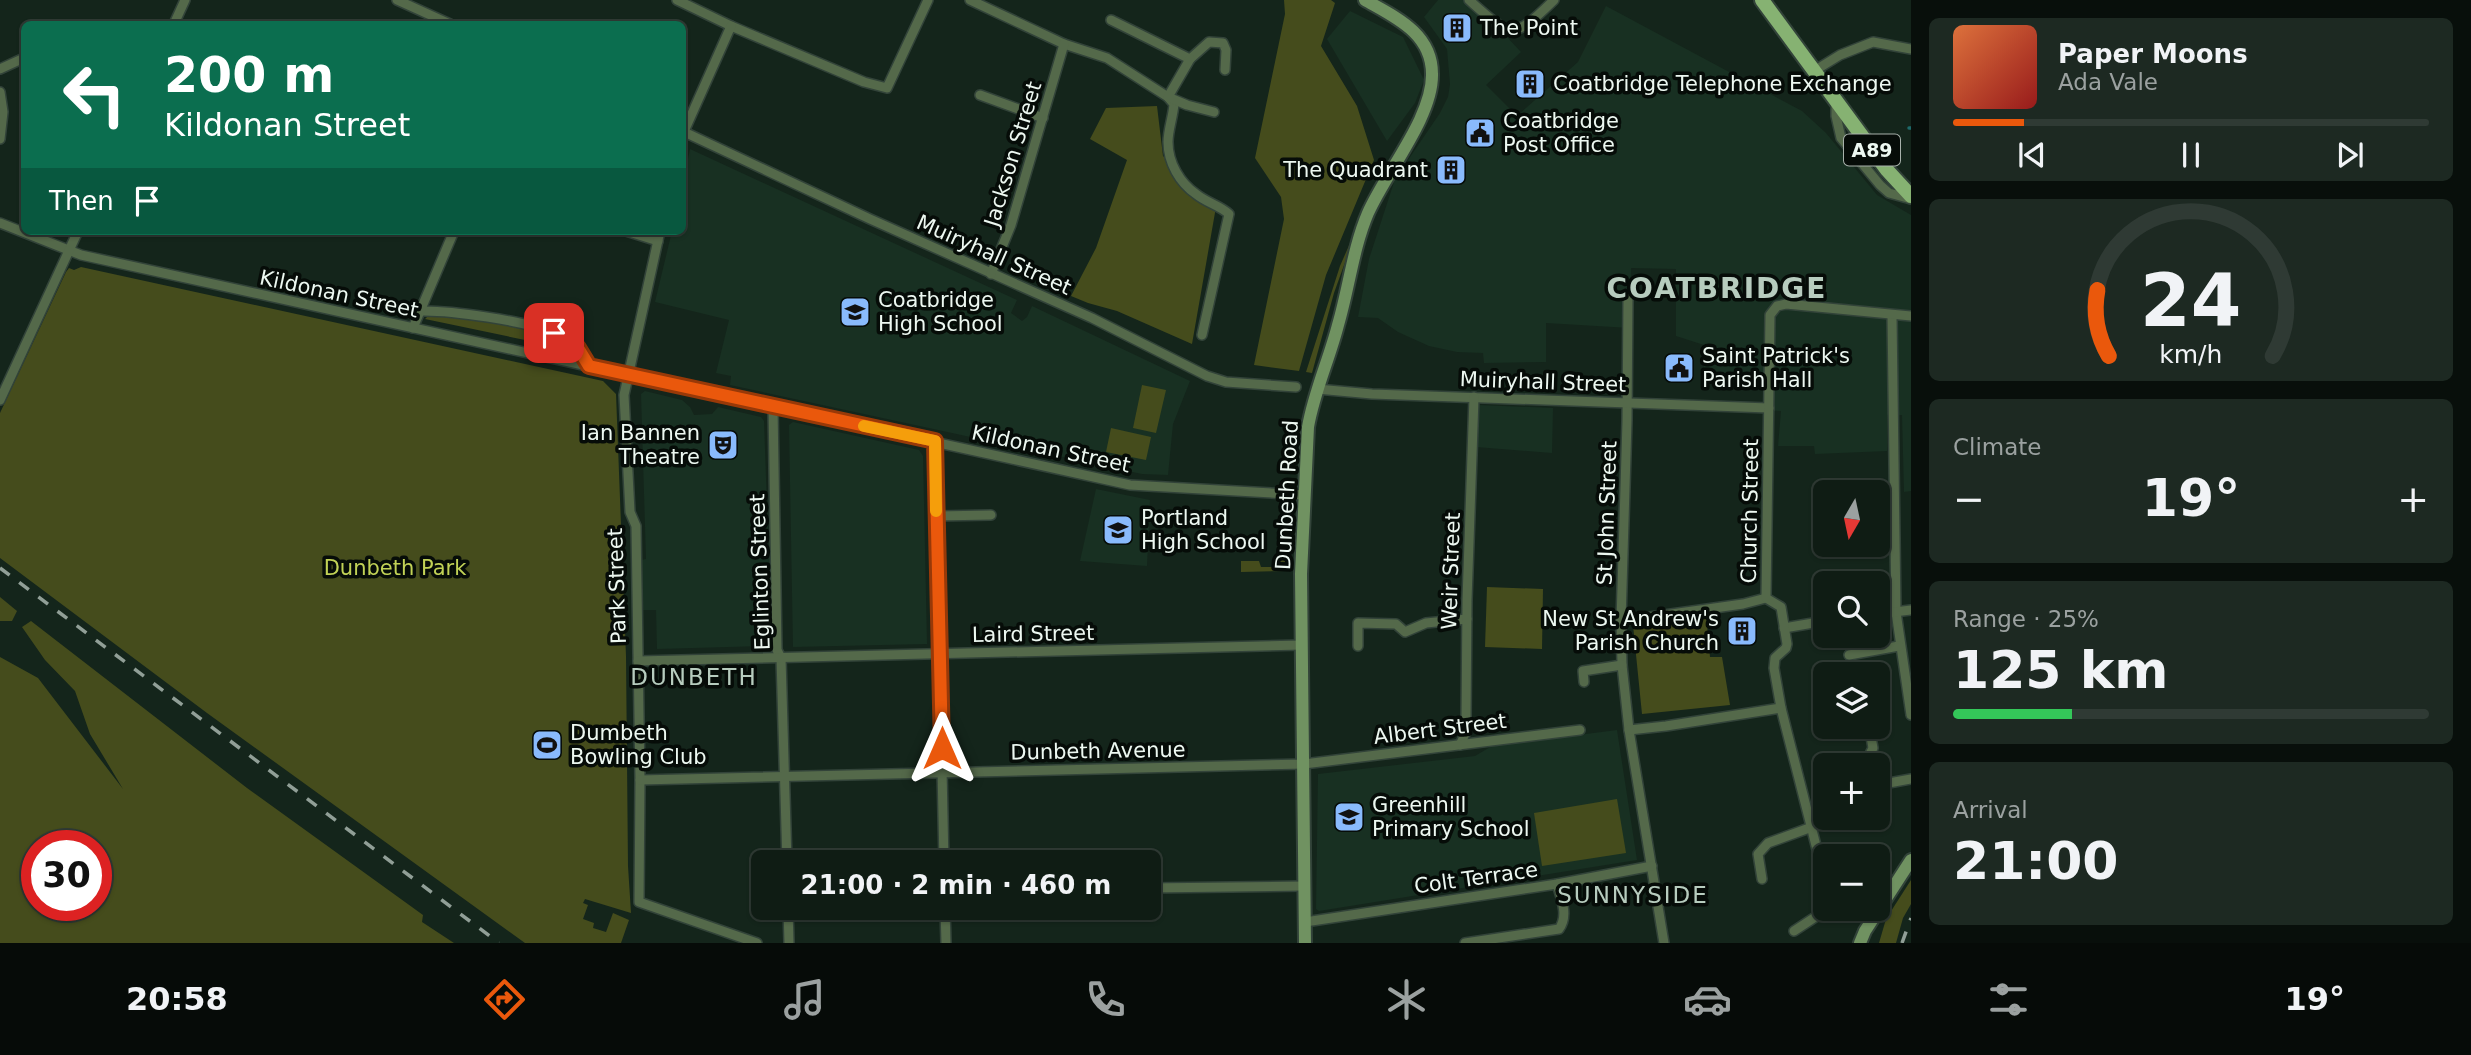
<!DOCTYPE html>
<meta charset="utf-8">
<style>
body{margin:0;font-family:"DejaVu Sans",sans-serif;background:#1d2922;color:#f1f3f6;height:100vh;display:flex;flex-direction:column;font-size:26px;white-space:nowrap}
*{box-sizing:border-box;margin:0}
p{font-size:23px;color:#9ba1a0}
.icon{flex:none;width:38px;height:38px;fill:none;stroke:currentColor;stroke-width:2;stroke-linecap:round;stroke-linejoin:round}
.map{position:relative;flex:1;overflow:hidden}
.side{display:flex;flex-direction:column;gap:18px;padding:18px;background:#080f0b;width:560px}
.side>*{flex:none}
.hud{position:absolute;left:21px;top:21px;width:665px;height:214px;border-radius:10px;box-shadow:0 2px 5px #0004,0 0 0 2px #2f3a34;background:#0b6e4f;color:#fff;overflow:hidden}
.needle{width:46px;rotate:189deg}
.tools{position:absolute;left:1813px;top:480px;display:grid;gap:14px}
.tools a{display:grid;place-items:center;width:77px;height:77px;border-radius:10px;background:#0f1c14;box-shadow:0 2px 5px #0004,0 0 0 2px #2f3a34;font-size:35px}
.speed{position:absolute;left:21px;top:830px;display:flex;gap:14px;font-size:35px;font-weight:700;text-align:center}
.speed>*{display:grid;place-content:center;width:91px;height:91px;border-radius:50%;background:#0f1c14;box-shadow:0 2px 5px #0004,0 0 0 2px #2f3a34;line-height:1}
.speed .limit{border:10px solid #d22;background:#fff;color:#111}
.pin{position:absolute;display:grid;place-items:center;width:60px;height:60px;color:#fff;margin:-30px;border-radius:14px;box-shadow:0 4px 10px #0006}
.me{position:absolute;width:77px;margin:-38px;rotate:0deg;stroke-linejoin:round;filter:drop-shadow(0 0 5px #0008)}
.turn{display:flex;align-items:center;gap:24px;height:147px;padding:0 28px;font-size:32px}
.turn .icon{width:91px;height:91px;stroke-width:2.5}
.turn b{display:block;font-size:49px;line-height:60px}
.then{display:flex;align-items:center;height:66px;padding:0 28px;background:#0003;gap:14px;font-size:26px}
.big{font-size:52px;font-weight:600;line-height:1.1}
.side .tile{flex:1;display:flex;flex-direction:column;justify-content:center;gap:10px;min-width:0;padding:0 24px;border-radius:10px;background:#1d2922}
.side .dial{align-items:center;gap:0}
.dial svg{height:182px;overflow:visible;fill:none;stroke:#2f3a34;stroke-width:7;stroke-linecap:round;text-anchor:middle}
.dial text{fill:#f1f3f6;stroke:none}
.song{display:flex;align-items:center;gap:21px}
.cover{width:84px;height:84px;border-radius:10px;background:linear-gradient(135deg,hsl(20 70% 55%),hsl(0 70% 35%))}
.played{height:7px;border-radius:4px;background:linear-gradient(90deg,#ea580c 15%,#2f3a34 15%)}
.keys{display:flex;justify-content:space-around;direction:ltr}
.heat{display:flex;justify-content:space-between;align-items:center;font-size:38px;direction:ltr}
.charge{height:10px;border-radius:5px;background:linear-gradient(90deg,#34c759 25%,#2f3a34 0)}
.trip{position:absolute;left:751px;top:850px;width:410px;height:70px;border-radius:10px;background:#0f1c14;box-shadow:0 2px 5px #0004,0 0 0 2px #2f3a34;font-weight:600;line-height:70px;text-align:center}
.tabs{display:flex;height:112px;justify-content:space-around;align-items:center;background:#060b08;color:#9ba1a0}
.tabs .icon{width:49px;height:49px}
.tabs .selected{color:#ea580c}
.tabs b{font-size:32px;color:#f1f3f6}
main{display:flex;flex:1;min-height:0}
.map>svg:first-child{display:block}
.built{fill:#183022}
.green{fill:#454c1c;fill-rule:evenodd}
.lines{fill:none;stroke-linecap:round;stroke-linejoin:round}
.stream{stroke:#1e6a6b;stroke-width:3.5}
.minor-casing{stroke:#324339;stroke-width:12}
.secondary-casing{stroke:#324339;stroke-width:16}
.primary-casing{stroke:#324339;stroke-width:18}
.minor{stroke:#54694a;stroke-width:9}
.secondary{stroke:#709261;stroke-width:12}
.primary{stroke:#86b272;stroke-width:14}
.rail{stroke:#919f97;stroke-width:3.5;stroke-dasharray:12 12;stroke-linecap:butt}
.route-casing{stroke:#983908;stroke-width:18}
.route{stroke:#ea580c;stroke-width:12}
.slow{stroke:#f59e0b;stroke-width:12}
.labels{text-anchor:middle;stroke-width:7;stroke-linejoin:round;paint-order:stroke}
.shield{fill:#060c08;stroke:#a8b1ab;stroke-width:2}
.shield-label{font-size:19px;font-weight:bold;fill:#edf8f1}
.poi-label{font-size:21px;fill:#edf8f1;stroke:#060c08;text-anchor:start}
.street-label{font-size:21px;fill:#edf8f1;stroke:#060c08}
.park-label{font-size:21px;fill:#c1d256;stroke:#060c08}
.neighbourhood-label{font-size:23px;letter-spacing:2px;fill:#b7ccbe;stroke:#060c08}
.district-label{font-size:28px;font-weight:bold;letter-spacing:2px;fill:#b7ccbe;stroke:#060c08}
</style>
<main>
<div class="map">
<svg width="1911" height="943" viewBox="0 0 1911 943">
<rect width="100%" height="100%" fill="#14251b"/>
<!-- built -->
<g class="built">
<polygon points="1438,0 1472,0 1521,52 1486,85 1517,116 1578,62 1606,6 1802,111 1826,133 1877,195 1911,215 1911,491 1904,492 1902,415 1887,415 1887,451 1815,454 1814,446 1778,446 1781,411 1769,410 1768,384 1704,382 1704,345 1676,336 1676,269 1631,268 1630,328 1546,323 1546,362 1484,363 1483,353 1457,352 1429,346 1398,332 1378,318 1358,317 1369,259 1395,179 1440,113 1448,97 1450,84 1447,49 1424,17"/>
<polygon points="1350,11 1403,37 1424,80 1415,103 1387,141 1327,39"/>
<polygon points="690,149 1017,300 1011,313 1022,321 1027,317 1032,306 1190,381 1173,424 1168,475 1142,474 730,385 731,376 716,373 729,320 655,302 672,231 682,231 683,184"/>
<polygon points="645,391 682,400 690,407 694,415 712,414 718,407 761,417 764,421 769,564 764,565 765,646 657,649 656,610 643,610 642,560 646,559 641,394"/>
<polygon points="1479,405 1553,408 1552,453 1476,447"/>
<polygon points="793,422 919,450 923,456 927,644 793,647 789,425"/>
<polygon points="1096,489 1150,500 1147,566 1080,561"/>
<polygon points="1617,730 1637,860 1319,911 1316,909 1318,774 1475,756 1492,746"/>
</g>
<!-- green -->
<g class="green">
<polygon points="1284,0 1331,0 1335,3 1321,46 1357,106 1374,160 1326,275 1299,371 1254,365 1284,219 1281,197 1255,158 1285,14"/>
<polygon points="1157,106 1163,156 1216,207 1192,344 1117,311 1088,303 1071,296 1096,248 1127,160 1090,139 1106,108"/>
<polygon points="1361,218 1334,293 1312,373 1306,372 1340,266"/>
<polygon points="81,267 603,381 616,394 626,656 628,866 631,913 585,899 583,903 588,905 583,919 594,923 593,928 606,932 613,913 629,920 621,943 525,943 207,713 0,558 0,413 66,272 69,268 74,270"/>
<path d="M430,314C472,319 541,322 573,350L425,319Z"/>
<polygon points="1142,385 1166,390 1156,433 1133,428"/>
<polygon points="1111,428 1151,437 1146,460 1106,452"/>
<polygon points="1282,518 1291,521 1289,562 1280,562"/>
<polygon points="1241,561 1259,561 1261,567 1284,567 1285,571 1241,572"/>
<polygon points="1487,587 1543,589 1542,649 1485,647"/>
<polygon points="0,597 17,611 12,621 0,621"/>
<polygon points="1706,614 1710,657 1722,657 1730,705 1642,714 1633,625"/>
<path d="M31,621L247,788L423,915L422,922L454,943H0V657L38,678L123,789L90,734L75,691L45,660L22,627ZM37,845H96V905H37Z"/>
<polygon points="1617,799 1626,853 1542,866 1534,813"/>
<polygon points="1911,880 1911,904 1903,918 1896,943 1879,943 1886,919"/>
</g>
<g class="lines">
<!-- stream -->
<polyline class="stream" points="1909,128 1911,128"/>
<!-- minor casing -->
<g class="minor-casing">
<g id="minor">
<polyline points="397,0 450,24"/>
<polyline points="677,0 731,26 864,82 887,88 928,0"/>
<path d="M970,0L1064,44L1107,58L1168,97L1174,104C1173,117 1168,130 1168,142C1168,163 1180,183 1196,194C1207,203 1219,205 1229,214L1202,335"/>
<path d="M1469,0C1512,38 1512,41 1554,0"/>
<polyline points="1111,20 1190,59 1209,42 1223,43 1226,50 1225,70"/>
<polyline points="174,24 185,0"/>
<polyline points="1190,59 1168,97 1187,105 1214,112"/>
<polyline points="0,69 24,58"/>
<polyline points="1814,71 1840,55 1873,42 1911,49"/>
<polyline points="0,92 3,112 0,139"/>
<polyline points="980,95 1043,118"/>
<polyline points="1836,103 1836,116 1841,138 1880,185 1889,193 1911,199"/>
<polyline points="682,131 870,219 1092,318 1207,376 1226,382 1296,387"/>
<polyline points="682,136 731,26"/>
<polyline points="0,223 81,255 1130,485 1305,495"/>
<polyline points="626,231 658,241"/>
<polyline points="660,231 624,395 630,512 636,526 640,780 639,902 757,943"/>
<polyline points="991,274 1011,225 1064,44"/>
<polyline points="1628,298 1627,421 1621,621 1622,665 1629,730 1664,943"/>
<path d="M419,311C450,310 526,321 554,333C569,339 582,351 589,366"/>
<polyline points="1892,316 1896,612 1911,715"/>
<polyline points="413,328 454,231"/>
<polyline points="1317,389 1372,394 1769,408"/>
<polyline points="0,400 78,231"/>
<polyline points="773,407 777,650 781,658 787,863"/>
<polyline points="935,441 944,863"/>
<polyline points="937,516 991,515"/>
<polyline points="1878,614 1911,610"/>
<polyline points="1621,621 1743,604 1766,598"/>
<polyline points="1784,628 1825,621"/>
<polyline points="1358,646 1358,623 1396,624 1405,632 1426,623 1467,619"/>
<polyline points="1849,655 1899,646"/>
<polyline points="638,661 1302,645"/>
<polyline points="1584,682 1583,671 1622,665"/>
<polyline points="1869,726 1873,748 1870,754 1872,765"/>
<polyline points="1629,730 1666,726 1781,708"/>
<polyline points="1460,745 1465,734 1466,721 1467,600 1474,397"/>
<polyline points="640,780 1304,764 1580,730"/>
<polyline points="1878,785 1911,779"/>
<polyline points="1762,879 1758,854 1768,843 1812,827"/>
<polyline points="1825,881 1781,708 1774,668 1775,658 1786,648 1787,644 1781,607 1766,598 1770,315 1777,306 1786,304 1911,316"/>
<polyline points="1148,888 1304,886"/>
<polyline points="788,908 789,943"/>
<polyline points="945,908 946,943"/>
<polyline points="1305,922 1557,884 1652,866"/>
<polyline points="1794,931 1829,908"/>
<path d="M1465,943L1559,929C1569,916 1561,898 1557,884"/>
</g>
</g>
<!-- secondary casing -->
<g class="secondary-casing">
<g id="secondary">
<path d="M1305,943L1301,574L1308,427C1314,392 1329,360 1338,325C1349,288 1353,248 1368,213C1386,172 1433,117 1432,74C1432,33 1395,17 1365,0"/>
<polyline points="1860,943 1865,931 1911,860"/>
</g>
</g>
<!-- primary casing -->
<g class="primary-casing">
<polyline id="primary" points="1762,0 1887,170 1911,196"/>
</g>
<!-- minor -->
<use href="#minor" class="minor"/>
<!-- secondary -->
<use href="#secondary" class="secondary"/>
<!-- primary -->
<use href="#primary" class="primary"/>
<!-- rail -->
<g class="rail">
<polyline points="0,568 499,943"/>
<polyline points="1902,943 1911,918"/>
</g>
</g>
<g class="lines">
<!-- route casing -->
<g class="route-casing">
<polyline id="route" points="554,333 578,348 589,366 935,441 942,748"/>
</g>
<!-- route -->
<use href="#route" class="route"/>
<!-- slow -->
<polyline class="slow" points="864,426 935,441 936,511"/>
</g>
<!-- icons -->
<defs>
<g id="building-square" transform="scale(1.575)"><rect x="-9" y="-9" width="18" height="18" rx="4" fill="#89bafc" stroke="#060c08"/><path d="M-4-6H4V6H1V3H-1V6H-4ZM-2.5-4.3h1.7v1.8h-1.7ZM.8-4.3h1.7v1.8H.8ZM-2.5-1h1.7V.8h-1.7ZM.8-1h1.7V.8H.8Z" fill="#111"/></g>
<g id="civic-square" transform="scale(1.575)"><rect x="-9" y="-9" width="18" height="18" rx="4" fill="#89bafc" stroke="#060c08"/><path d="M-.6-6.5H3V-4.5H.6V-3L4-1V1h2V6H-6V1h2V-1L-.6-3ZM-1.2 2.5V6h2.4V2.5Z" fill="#111"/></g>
<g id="school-square" transform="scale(1.575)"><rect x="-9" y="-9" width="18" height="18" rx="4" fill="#89bafc" stroke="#060c08"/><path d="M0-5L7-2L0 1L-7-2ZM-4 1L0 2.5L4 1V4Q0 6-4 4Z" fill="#111"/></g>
<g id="theatre-square" transform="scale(1.575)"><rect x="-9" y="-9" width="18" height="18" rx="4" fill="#89bafc" stroke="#060c08"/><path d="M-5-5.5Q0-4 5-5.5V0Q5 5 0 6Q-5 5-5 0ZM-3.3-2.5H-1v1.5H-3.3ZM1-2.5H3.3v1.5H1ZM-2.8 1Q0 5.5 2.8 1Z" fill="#111"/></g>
<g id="stadium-square" transform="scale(1.575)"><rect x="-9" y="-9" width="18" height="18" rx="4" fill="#89bafc" stroke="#060c08"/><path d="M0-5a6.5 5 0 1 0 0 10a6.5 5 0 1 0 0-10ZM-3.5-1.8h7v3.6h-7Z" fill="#111"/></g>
</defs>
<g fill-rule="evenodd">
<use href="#building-square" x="1457" y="28"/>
<use href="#building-square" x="1530" y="84"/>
<use href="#civic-square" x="1480" y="133"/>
<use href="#building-square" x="1451" y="170"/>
<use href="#school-square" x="855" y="312"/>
<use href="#civic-square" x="1679" y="368"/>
<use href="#theatre-square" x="723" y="445"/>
<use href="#school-square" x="1118" y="530"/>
<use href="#building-square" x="1742" y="631"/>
<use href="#stadium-square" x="547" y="745"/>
<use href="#school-square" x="1349" y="817"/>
</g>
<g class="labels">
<!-- shield labels -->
<rect class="shield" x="1844" y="134.5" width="56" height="31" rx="5"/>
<g class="shield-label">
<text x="1872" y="157">A89</text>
</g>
<!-- poi labels -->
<g class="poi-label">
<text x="1480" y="35">The Point</text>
<text x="1553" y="91">Coatbridge Telephone Exchange</text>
<text x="1503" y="128">Coatbridge<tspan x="1503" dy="24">Post Office</tspan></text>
<text x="1428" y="177" text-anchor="end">The Quadrant</text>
<text x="878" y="307">Coatbridge<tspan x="878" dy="24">High School</tspan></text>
<text x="1702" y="363">Saint Patrick's<tspan x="1702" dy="24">Parish Hall</tspan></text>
<text x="700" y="440" text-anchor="end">Ian Bannen<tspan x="700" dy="24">Theatre</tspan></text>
<text x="1141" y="525">Portland<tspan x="1141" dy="24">High School</tspan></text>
<text x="1719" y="626" text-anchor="end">New St Andrew's<tspan x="1719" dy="24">Parish Church</tspan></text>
<text x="570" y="740">Dumbeth<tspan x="570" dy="24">Bowling Club</tspan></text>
<text x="1372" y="812">Greenhill<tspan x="1372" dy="24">Primary School</tspan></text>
</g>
<!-- street labels -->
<g class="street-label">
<text transform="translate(1013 154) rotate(-73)" y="7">Jackson Street</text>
<text transform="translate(994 255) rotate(24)" y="7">Muiryhall Street</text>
<text transform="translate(339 294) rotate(12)" y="7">Kildonan Street</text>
<text transform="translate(1543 382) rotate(2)" y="7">Muiryhall Street</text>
<text transform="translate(1051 449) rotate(12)" y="7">Kildonan Street</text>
<text transform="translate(1287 495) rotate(-87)" y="7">Dunbeth Road</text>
<text transform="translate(1750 511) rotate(-89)" y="7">Church Street</text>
<text transform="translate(1607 513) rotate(-88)" y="7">St John Street</text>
<text transform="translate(1451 571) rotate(-88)" y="7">Weir Street</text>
<text transform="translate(760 572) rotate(-92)" y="7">Eglinton Street</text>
<text transform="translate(617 586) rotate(-92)" y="7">Park Street</text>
<text transform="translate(1033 634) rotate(-1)" y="7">Laird Street</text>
<text transform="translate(1440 729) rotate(-7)" y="7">Albert Street</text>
<text transform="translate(1098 751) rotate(-1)" y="7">Dunbeth Avenue</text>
<text transform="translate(1476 878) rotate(-8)" y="7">Colt Terrace</text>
</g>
<!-- park labels -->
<g class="park-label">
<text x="395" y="575">Dunbeth Park</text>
</g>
<!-- neighbourhood labels -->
<g class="neighbourhood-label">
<text x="694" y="685">DUNBETH</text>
<text x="1633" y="903">SUNNYSIDE</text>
</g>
<!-- district labels -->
<g class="district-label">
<text x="1717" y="298">COATBRIDGE</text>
</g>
</g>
</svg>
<div class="tools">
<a><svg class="needle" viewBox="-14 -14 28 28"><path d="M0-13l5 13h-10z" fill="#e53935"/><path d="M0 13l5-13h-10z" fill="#9ba1a0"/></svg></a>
<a><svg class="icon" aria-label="search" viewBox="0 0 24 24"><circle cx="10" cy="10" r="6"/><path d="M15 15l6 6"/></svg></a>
<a><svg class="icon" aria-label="layers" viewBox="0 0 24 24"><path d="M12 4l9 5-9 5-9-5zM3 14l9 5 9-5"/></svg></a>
<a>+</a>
<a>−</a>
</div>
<div class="speed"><div class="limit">30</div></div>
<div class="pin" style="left:554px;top:333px;background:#d93025"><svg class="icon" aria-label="arrive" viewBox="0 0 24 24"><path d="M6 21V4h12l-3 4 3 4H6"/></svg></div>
<svg class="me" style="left:942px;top:748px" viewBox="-20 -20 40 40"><path d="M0-17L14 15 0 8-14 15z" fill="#ea580c" stroke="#fff" stroke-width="4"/></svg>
<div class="trip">21:00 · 2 min · 460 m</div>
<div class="hud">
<div class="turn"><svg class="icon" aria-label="left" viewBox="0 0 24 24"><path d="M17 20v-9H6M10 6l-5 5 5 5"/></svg><div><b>200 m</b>Kildonan Street</div></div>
<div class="then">Then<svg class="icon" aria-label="arrive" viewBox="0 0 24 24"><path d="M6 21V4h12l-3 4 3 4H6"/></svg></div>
</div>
</div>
<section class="side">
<div class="tile">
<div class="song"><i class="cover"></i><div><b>Paper Moons</b><p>Ada Vale</p></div></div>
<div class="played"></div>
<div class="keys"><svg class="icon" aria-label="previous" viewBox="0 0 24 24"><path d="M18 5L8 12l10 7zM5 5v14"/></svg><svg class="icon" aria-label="pause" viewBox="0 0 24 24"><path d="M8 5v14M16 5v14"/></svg><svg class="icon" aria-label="next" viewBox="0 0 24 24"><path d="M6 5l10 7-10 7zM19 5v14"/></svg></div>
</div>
<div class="tile dial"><svg viewBox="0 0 100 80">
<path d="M14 69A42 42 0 1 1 86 69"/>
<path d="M14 69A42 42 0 0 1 9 40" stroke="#ea580c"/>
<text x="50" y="56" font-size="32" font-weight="700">24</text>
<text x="50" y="72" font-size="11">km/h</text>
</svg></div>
<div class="tile"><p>Climate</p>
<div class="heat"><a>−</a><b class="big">19°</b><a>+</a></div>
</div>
<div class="tile"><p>Range · 25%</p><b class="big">125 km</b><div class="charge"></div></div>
<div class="tile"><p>Arrival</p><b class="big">21:00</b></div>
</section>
</main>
<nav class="tabs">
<b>20:58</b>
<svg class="icon selected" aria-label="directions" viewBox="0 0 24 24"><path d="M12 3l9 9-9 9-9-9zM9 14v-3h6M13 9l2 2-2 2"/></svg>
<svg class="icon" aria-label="music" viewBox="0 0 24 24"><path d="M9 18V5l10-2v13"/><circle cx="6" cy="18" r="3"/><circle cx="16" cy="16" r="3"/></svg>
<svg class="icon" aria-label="phone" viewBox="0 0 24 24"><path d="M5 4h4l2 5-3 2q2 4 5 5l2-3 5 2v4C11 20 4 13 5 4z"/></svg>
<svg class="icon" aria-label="climate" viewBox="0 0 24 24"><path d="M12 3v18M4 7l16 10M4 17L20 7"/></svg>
<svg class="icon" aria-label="car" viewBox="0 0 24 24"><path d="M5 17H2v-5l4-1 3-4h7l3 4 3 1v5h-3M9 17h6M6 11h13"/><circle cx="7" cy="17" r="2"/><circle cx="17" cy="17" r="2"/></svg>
<svg class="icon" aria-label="filters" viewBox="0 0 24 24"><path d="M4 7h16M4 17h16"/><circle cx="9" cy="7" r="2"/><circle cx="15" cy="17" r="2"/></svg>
<b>19°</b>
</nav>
